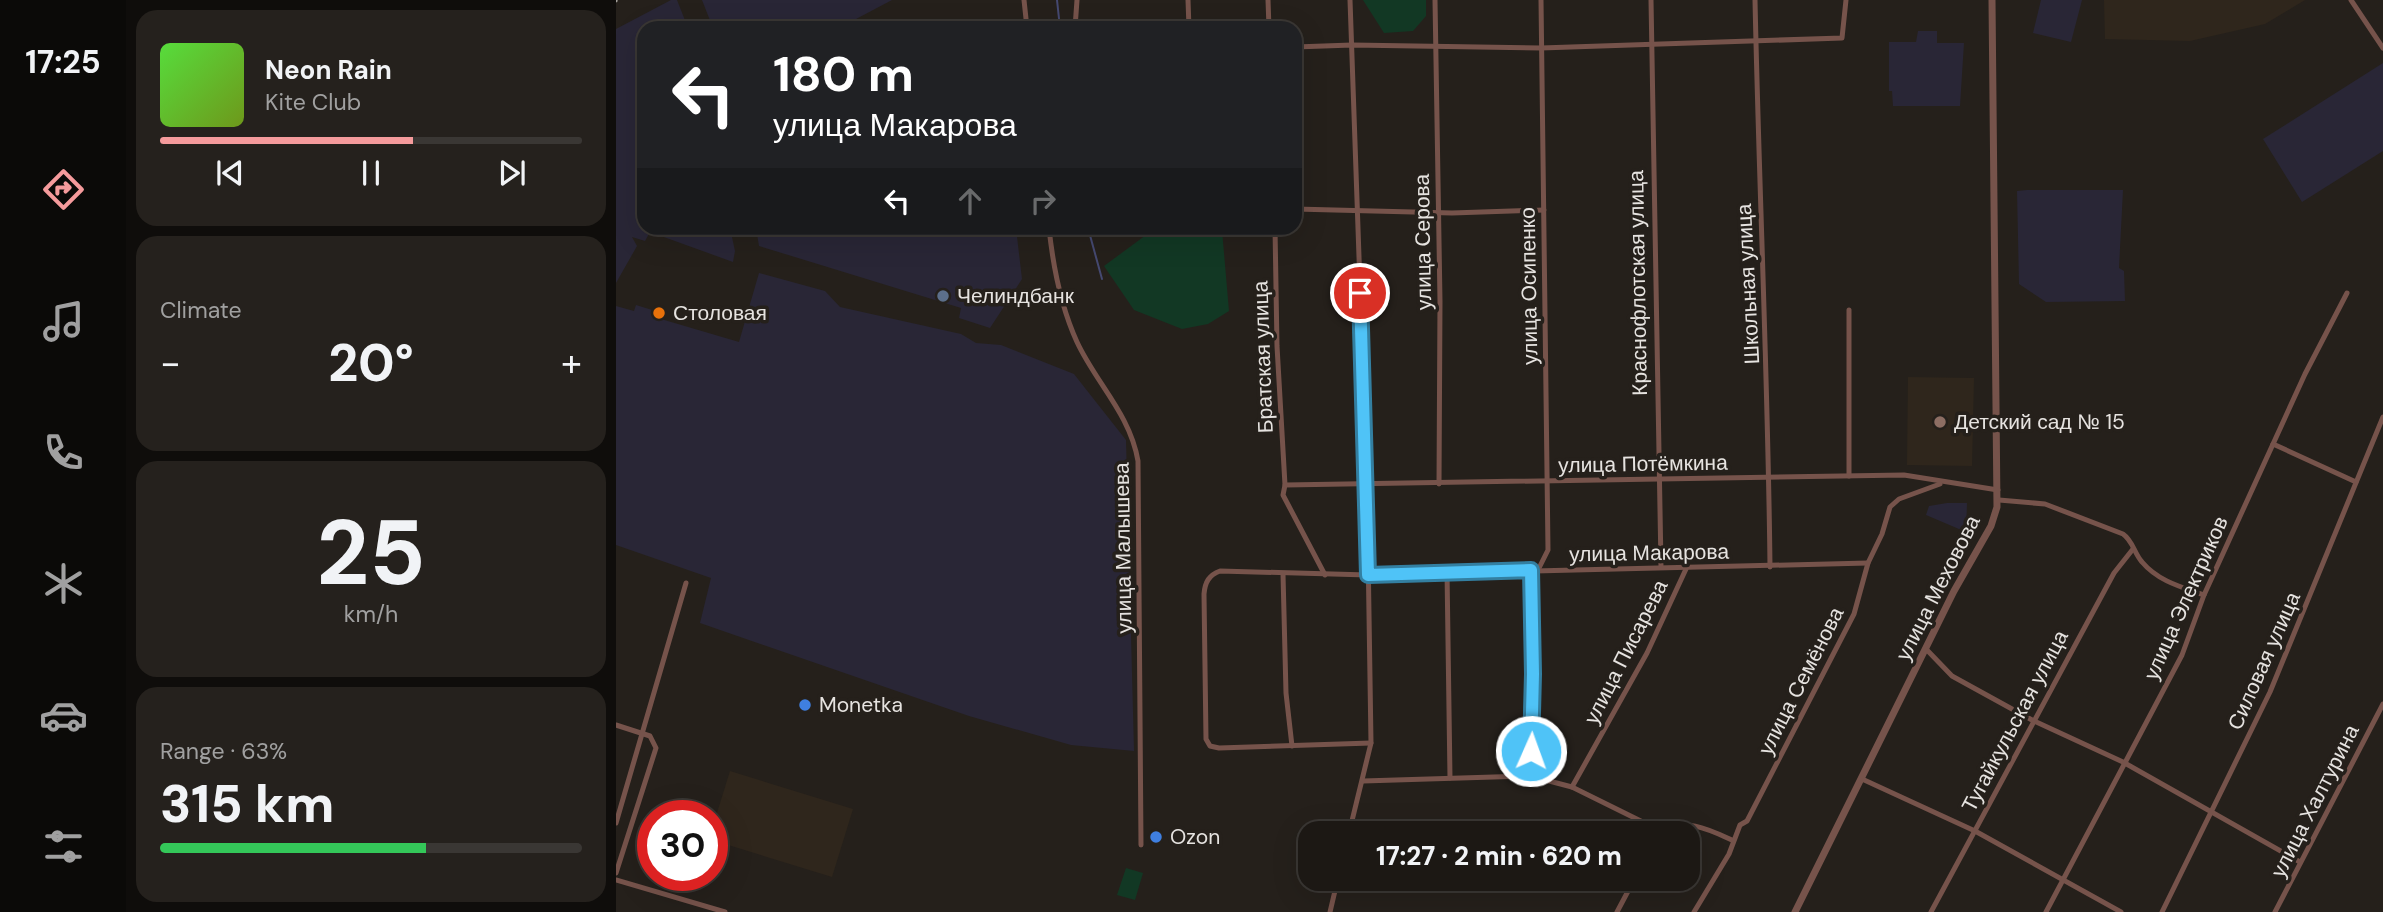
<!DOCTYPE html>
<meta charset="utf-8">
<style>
body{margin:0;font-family:"DM Sans",sans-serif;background:#25211d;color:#f1f3f6;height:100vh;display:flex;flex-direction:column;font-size:26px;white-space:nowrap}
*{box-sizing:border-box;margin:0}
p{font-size:23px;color:#a0a0a0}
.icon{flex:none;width:38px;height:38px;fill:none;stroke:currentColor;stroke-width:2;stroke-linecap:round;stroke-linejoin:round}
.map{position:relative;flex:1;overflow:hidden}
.drawer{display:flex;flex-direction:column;gap:10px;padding:10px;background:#0f0d0b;width:490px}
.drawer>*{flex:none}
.banner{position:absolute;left:21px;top:21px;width:665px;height:214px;border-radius:21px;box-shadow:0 7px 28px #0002,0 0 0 2px #3a3734;background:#202124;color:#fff;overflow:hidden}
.speed{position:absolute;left:21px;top:800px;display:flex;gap:14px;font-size:35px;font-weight:700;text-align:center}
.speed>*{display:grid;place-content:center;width:91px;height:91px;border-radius:50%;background:#1c1814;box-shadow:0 7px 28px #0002,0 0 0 2px #3a3734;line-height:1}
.speed .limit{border:10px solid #d22;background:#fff;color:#111}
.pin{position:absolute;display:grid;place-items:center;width:60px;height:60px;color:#fff;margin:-30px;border:4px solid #fff;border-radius:50%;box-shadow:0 2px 7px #0007}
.me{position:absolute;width:77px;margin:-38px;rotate:2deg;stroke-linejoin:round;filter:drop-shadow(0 0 5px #0008)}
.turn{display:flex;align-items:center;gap:24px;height:147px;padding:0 21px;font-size:32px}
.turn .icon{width:91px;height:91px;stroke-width:2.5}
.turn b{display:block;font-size:49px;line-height:60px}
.lanes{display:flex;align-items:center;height:66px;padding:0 21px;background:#0003;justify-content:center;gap:35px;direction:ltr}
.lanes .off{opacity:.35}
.big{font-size:52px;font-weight:800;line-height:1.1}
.drawer .tile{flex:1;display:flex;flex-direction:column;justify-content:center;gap:10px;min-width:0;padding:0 24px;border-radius:21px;background:#25211d}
.drawer .dial{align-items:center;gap:0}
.dial b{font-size:91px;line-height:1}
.song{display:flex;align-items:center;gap:21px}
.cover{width:84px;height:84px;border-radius:10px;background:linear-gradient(135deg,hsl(110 70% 55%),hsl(80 70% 35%))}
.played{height:7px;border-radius:4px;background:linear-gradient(90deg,#f59b9c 60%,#3a3734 60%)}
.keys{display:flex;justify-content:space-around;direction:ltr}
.heat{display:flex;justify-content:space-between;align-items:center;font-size:38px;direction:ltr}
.charge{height:10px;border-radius:5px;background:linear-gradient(90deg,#34c759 63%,#3a3734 0)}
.trip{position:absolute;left:682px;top:821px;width:402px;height:70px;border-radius:21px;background:#1c1814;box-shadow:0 7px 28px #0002,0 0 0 2px #3a3734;font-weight:800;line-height:70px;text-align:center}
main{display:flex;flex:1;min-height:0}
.tab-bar{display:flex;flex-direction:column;width:126px;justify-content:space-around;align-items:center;background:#0b0a08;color:#a0a0a0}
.tab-bar .icon{width:49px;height:49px}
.tab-bar .selected{color:#f59b9c}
.tab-bar b{font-size:32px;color:#f1f3f6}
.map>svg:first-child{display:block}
.built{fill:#2f261c}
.industrial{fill:#292636}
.green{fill:#123824}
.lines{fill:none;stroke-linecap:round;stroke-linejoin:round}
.stream{stroke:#454971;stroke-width:2}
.minor{stroke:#76534b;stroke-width:5}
.tertiary{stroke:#76534b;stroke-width:7}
.rail{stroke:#a4a19d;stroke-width:2;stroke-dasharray:14 7;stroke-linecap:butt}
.route-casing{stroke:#337fa1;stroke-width:18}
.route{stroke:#4fc3f7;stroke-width:12}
.service-dot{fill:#5c6f8a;stroke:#25201b;stroke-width:2.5}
.food-dot{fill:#e8710a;stroke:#25201b;stroke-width:2.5}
.education-dot{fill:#8d6e63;stroke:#25201b;stroke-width:2.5}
.shop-dot{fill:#3f7fe0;stroke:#25201b;stroke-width:2.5}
.labels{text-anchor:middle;stroke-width:7;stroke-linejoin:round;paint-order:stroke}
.street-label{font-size:21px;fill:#e6e3e0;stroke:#25201b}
.poi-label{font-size:21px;fill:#e6e3e0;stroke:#25201b;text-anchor:start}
</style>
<main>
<nav class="tab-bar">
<b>17:25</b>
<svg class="icon selected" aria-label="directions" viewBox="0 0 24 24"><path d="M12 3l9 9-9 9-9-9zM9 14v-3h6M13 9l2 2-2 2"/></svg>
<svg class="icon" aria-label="music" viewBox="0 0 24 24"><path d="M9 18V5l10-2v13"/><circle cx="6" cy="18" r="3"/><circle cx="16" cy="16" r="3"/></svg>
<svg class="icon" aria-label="phone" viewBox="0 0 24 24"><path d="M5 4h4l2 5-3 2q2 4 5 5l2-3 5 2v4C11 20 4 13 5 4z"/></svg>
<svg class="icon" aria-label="climate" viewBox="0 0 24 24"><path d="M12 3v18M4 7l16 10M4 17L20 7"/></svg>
<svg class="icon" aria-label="car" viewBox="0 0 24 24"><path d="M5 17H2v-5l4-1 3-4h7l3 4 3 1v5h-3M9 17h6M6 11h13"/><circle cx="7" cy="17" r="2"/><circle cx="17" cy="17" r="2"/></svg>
<svg class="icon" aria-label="filters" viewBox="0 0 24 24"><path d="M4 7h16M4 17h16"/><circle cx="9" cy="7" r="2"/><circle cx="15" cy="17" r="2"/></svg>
</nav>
<section class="drawer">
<div class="tile">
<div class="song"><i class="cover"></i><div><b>Neon Rain</b><p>Kite Club</p></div></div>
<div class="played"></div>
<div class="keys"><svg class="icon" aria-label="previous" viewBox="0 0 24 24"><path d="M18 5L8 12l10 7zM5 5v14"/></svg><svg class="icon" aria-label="pause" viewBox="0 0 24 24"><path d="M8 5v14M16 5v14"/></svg><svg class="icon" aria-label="next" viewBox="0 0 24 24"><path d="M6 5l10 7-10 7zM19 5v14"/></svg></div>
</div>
<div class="tile"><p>Climate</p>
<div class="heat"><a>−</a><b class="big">20°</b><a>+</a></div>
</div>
<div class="tile dial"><b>25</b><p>km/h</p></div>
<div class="tile"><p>Range · 63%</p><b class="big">315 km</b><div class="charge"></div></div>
</section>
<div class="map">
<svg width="1767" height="912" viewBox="0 0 1767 912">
<rect width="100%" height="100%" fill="#25201b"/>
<!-- built -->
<g class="built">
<polygon points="1488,0 1689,0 1649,24 1574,41 1489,39"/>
<polygon points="1292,377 1358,378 1356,466 1291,465"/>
<polygon points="114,771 237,809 216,877 96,840 96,829"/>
</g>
<!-- industrial -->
<g class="industrial">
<polygon points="55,0 61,0 72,28 28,28 28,228 114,228 119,251 117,262 34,232 29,241 16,237 21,246 0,283 0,29"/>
<polygon points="86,0 276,0 223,28 97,28"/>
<polygon points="1425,0 1466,0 1455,42 1417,33"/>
<polygon points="1302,31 1321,31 1321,43 1348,43 1344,106 1277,106 1276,91 1273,91 1273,42 1300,42"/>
<polygon points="1767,63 1767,151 1686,202 1647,139"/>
<polygon points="1411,190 1507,190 1503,268 1508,271 1509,301 1430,302 1403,284 1401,191"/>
<polygon points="140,228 400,228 406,279 374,328 343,318 345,308 143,246"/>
<polygon points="143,273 209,291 224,307 345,334 360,343 385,345 458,374 480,402 510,440 518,751 455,745 353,716 84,623 95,578 0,545 0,306 18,311 20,305 46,313 45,319 123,342"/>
<polygon points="1331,503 1351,503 1350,532 1310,515 1313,506"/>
</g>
<!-- green -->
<g class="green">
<polygon points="747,0 810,0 810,16 797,31 768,33"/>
<polygon points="606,230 613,311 592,324 566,329 518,310 488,266 530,235"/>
<polygon points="510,868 527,873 519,900 501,895"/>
</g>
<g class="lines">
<!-- stream -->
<g class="stream">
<polyline points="441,0 444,28"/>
<polyline points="472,228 486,279"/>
</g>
<!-- minor -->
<g class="minor">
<polyline points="408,0 411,28"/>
<polyline points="572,0 573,28"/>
<polyline points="652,0 653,28"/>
<polyline points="819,0 824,301 823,484"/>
<polyline points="1035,0 1045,566"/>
<path d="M1139,0C1143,189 1152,378 1154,567"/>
<polyline points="1735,0 1767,48"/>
<polyline points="459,28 461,0"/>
<polyline points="679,47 736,45 925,48 1226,38 1230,0"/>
<polyline points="679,209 836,213 928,210"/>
<path d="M433,228C437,266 445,307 461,342C480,383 514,414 522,461L525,845"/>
<polyline points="659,228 661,346 669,485 667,495 709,575"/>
<polyline points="1233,310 1233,476"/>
<polyline points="1657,444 1740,482"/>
<polyline points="669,485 1288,475 1382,490"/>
<path d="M1383,500L1429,504L1507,534C1517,541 1518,553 1526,562C1542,581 1565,587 1588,595"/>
<polyline points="922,570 932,550 925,0"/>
<polyline points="831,571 834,778"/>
<polyline points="667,574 670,693 676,746"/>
<polyline points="1310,649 1336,676 1416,720 1507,762 1684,862"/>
<polyline points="0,725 34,736 40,748 0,873"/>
<path d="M755,743L603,748L594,746L590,739L588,594C589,582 593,575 604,571L752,575L1252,563"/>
<polyline points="914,776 917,674 915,570"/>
<polyline points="1246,779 1359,831 1505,912"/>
<polyline points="747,781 914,776 956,787 1045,831"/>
<polyline points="956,787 1031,653 1070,569"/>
<polyline points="0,823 70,583"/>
<path d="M1045,831C1068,817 1094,830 1116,840"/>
<polyline points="733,833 755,743 751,485 734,0"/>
<polyline points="0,880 109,912"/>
<polyline points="714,912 722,878"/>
<polyline points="1001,912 1019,878"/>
<polyline points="1078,912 1113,854 1124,825 1131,821 1238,614 1252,563 1266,534 1274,507 1283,499 1324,484"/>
<polyline points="1315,912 1498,573 1517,549"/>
<polyline points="1430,912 1566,655 1588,595 1689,374 1731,293"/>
<polyline points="1546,912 1654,692 1767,417"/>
<polyline points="1659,912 1767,704"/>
</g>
<!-- tertiary -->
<polyline class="tertiary" points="1179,912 1338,591 1375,526 1381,507 1376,0"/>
<!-- rail -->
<polyline class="rail" points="0,2 1,0"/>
</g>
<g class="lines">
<!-- route casing -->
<g class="route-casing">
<polyline id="route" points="744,293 752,575 915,570 917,674 915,751"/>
</g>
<!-- route -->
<use href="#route" class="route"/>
</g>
<!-- markers -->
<circle class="service-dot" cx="327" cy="296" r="7"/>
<circle class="food-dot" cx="43" cy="313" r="7"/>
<circle class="education-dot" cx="1324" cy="422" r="7"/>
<g class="shop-dot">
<circle cx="189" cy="705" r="7"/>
<circle cx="540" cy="837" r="7"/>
</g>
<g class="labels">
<!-- street labels -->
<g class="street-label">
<text transform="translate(807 242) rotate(-91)" y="7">улица Серова</text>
<text transform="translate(1022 283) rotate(-91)" y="7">Краснофлотская улица</text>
<text transform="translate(1132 284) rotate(-93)" y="7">Школьная улица</text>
<text transform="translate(913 286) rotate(-91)" y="7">улица Осипенко</text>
<text transform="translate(647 357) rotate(-92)" y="7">Братская улица</text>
<text transform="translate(1027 464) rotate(-1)" y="7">улица Потёмкина</text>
<text transform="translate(507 548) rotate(-91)" y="7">улица Малышева</text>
<text transform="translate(1033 553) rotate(-1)" y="7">улица Макарова</text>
<text transform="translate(1322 588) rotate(-63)" y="7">улица Меховова</text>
<text transform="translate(1570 598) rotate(-66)" y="7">улица Электриков</text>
<text transform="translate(1010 652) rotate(-63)" y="7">улица Писарева</text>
<text transform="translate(1648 661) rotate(-66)" y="7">Силовая улица</text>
<text transform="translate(1185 681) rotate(-63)" y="7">улица Семёнова</text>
<text transform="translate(1399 721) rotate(-62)" y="7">Тугайкульская улица</text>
<text transform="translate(1699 801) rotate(-63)" y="7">улица Халтурина</text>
</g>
<!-- poi labels -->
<g class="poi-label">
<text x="341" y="303">Челиндбанк</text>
<text x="57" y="320">Столовая</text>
<text x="1338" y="429">Детский сад № 15</text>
<text x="203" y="712">Monetka</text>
<text x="554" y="844">Ozon</text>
</g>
</g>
</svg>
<div class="speed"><div class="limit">30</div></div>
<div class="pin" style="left:744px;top:293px;background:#d93025"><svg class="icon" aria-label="arrive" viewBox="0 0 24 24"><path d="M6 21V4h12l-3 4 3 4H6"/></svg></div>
<svg class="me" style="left:915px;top:751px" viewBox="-20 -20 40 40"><circle r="17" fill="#4fc3f7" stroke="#fff" stroke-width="3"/><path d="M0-11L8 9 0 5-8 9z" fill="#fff"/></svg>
<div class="trip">17:27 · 2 min · 620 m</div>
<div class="banner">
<div class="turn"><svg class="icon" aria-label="left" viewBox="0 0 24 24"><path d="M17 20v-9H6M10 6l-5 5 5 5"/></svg><div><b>180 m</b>улица Макарова</div></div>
<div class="lanes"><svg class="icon" aria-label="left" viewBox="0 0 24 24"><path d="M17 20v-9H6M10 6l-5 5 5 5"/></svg><svg class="icon off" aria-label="ahead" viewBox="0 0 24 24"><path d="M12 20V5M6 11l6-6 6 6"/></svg><svg class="icon off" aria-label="right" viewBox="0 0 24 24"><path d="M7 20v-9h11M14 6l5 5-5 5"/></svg></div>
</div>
</div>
</main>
